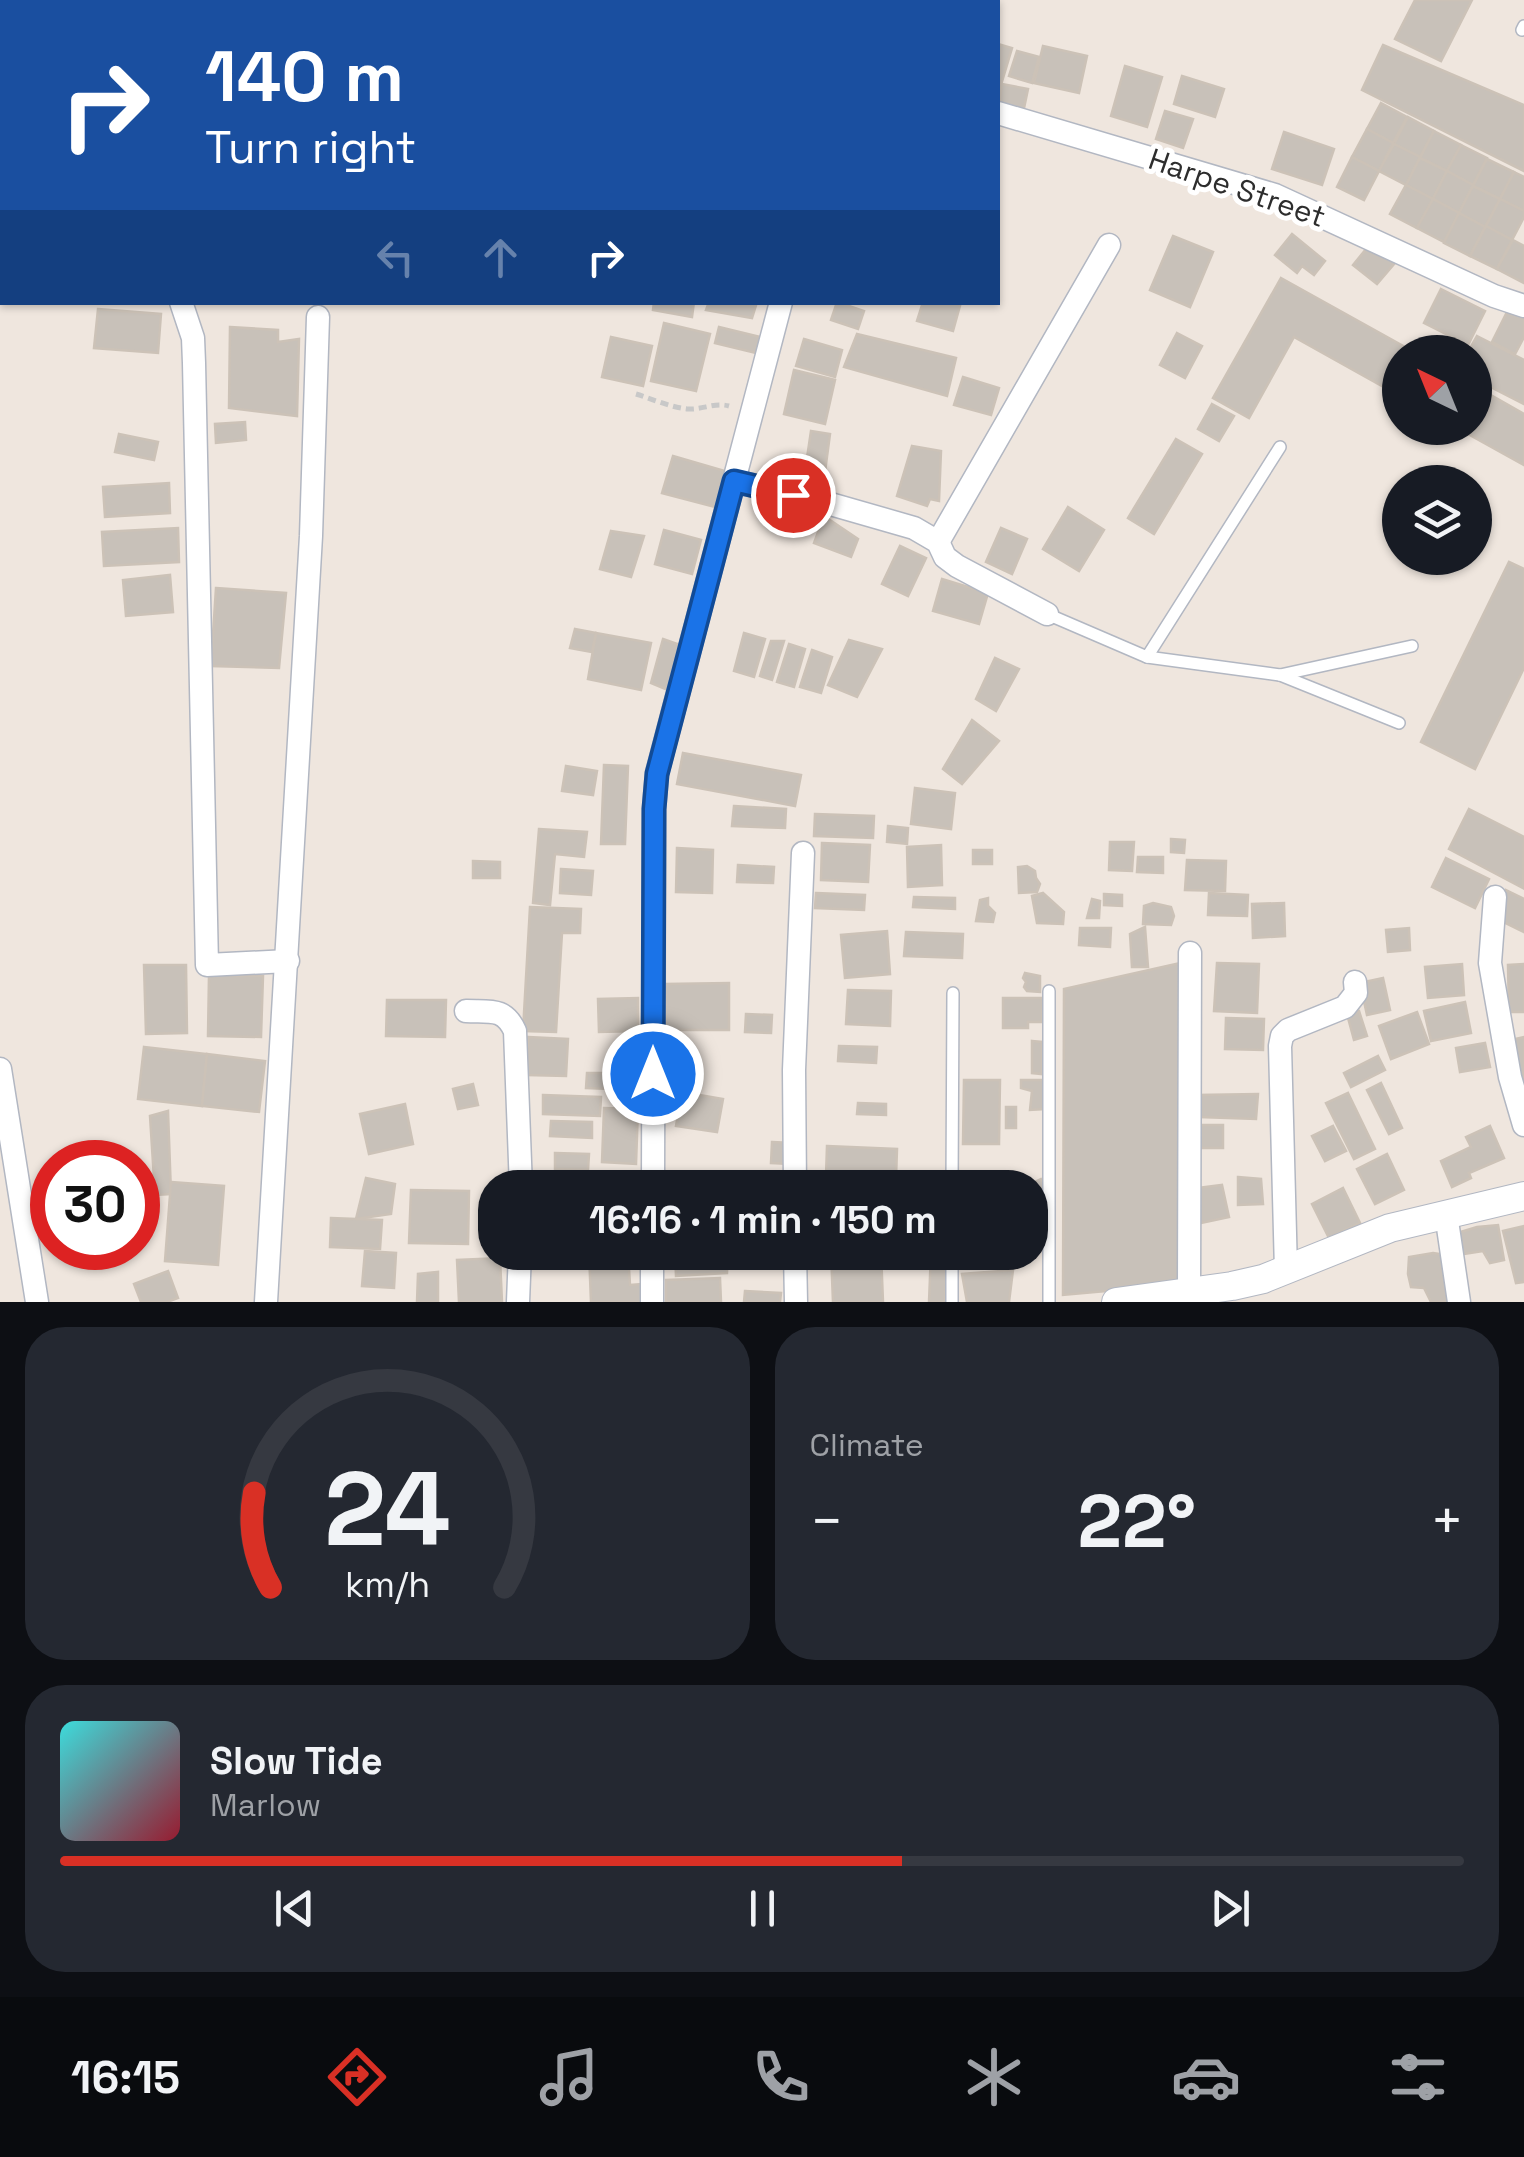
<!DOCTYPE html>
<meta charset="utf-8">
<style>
body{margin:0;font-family:"Space Grotesk",sans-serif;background:#242831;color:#f1f3f6;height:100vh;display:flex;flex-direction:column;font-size:38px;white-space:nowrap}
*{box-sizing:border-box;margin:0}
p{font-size:32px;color:#9ea1a6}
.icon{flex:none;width:55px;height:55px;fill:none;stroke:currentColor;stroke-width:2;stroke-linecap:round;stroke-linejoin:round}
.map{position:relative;height:1302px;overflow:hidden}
.panel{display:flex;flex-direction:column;gap:25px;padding:25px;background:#0d0f14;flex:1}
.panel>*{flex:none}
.hud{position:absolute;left:0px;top:0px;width:1000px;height:305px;box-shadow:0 2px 8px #0004;background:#1a4fa0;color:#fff;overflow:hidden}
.needle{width:65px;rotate:317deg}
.tools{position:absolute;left:1382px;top:335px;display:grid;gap:20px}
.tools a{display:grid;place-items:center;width:110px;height:110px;border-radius:50%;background:#171b24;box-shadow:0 2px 8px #0004;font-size:50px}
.speed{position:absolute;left:30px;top:1140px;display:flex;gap:20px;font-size:50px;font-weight:700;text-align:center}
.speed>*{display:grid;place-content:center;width:130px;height:130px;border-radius:50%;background:#171b24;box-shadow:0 2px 8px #0004;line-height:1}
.speed .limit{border:15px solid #d22;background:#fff;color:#111}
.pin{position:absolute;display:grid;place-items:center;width:85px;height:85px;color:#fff;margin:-42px;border:5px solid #fff;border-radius:50%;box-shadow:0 2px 10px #0007}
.me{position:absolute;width:110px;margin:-55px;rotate:0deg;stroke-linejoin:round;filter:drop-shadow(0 0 8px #0008)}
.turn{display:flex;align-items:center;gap:35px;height:210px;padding:0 40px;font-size:45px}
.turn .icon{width:130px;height:130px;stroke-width:2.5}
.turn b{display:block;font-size:70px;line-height:85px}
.lanes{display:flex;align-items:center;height:95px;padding:0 40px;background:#0003;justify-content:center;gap:50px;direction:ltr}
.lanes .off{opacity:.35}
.big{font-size:75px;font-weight:600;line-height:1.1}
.panel .card{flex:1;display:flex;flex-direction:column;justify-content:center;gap:15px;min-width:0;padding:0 35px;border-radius:40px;background:#242831}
.panel .dial{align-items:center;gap:0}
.dial svg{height:260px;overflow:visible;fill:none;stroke:#363941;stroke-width:7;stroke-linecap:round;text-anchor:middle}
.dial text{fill:#f1f3f6;stroke:none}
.song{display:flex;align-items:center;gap:30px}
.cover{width:120px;height:120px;border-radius:15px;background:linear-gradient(135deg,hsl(180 70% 55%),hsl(350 70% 35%))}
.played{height:10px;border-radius:5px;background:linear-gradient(90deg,#d93025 60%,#363941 60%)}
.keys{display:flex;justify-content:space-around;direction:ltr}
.heat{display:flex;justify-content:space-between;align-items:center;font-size:55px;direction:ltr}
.panel .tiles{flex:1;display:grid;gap:25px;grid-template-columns:1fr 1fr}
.card:last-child{grid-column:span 2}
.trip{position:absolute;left:478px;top:1170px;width:570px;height:100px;border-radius:40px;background:#171b24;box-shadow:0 2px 8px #0004;font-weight:600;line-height:100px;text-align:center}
.dock{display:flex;height:160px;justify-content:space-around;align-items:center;background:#090b0e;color:#9ea1a6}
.dock .icon{width:70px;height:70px}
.dock .active{color:#d93025}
.dock b{font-size:45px;color:#f1f3f6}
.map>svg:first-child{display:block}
.building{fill:#c8c1b9;stroke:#ccc2b7;stroke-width:2.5}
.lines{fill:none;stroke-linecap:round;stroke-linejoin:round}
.service-casing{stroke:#b2b7c2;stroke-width:14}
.minor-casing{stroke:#b2b7c2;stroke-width:25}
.tertiary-casing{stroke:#b2b7c2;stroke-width:30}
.path{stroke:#c8c8c8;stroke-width:5;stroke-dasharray:8 5;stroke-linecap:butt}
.service{stroke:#fff;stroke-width:11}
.minor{stroke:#fff;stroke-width:22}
.tertiary{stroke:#fff;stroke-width:28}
.route-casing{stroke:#114b97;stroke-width:25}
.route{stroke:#1a73e8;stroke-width:18}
.labels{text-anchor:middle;stroke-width:10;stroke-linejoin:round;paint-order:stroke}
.street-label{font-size:30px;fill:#2d2d2d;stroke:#fff}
</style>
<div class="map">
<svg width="1524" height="1302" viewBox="0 0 1524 1302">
<rect width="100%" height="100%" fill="#efe6de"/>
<!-- building -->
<g class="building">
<polygon points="1415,0 1472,0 1441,61 1395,39"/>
<polygon points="998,44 1012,48 998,95"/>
<polygon points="1383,45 1524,105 1524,171 1362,90"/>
<polygon points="1043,46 1087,56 1079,93 1034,83"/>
<polygon points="1017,51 1039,57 1032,83 1009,76"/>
<polygon points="1125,66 1162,77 1147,127 1111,116"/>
<polygon points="1182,76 1224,89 1215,117 1174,104"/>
<polygon points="1002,84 1028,89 1023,113 998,108"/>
<polygon points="0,94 2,95 2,158 0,157"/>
<polygon points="1381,103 1407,117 1393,143 1367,129"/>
<polygon points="1165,111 1193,119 1183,148 1156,139"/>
<polygon points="1408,117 1434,131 1420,157 1394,144"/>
<polygon points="1367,129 1393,143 1379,171 1352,157"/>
<polygon points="1434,131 1461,145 1447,171 1420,158"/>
<polygon points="1284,132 1334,149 1322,185 1272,169"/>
<polygon points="1394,144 1420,157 1406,185 1379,171"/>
<polygon points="1461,145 1487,158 1473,185 1447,171"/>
<polygon points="1352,157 1379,171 1364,200 1337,187"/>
<polygon points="1420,158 1447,171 1433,199 1406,185"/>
<polygon points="1487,159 1514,172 1500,199 1473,186"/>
<polygon points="1447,171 1473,185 1459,213 1433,199"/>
<polygon points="1514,172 1524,177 1524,211 1500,199"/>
<polygon points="1406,185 1433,199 1417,228 1390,214"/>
<polygon points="1473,186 1500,199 1485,227 1459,213"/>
<polygon points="1433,199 1459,213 1444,242 1417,228"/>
<polygon points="1500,199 1524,211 1524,217 1512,240 1486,226"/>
<polygon points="1459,213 1485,227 1470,256 1444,243"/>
<polygon points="1486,226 1512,240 1497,269 1470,256"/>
<polygon points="1292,234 1325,261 1314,275 1302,266 1297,273 1275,255"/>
<polygon points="1173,236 1213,252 1190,307 1150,290"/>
<polygon points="1513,240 1524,246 1524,283 1497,269"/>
<polygon points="1371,243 1395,263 1377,284 1353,265"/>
<polygon points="1281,278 1414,352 1400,352 1400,396 1294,337 1249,418 1213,398"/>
<polygon points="1441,289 1485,311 1468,345 1424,323"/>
<polygon points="654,302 694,302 692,317 653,310"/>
<polygon points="709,302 757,302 752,318 706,310"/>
<polygon points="837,302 864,311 858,329 831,320"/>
<polygon points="923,302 961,302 953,331 917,321"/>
<polygon points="98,309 161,314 158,353 94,348"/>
<polygon points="1508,310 1524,318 1524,337 1515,354 1492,342"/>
<polygon points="664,323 710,334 696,391 651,381"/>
<polygon points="230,327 278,330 278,342 299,339 297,416 229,408"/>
<polygon points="719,327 760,337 756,353 715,343"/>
<polygon points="1177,333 1202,346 1185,378 1160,365"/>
<polygon points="857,334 956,358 947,396 844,367"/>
<polygon points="1477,336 1524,360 1524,404 1475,379 1475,352 1468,352"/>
<polygon points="611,337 652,346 643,386 602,377"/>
<polygon points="804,339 842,350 835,377 796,366"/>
<polygon points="794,370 835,380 825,424 784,414"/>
<polygon points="963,377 999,388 991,415 954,405"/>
<polygon points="1475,386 1524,414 1524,465 1457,428 1475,428"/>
<polygon points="1212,404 1234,416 1219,441 1198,429"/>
<polygon points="245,422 246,440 216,443 215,424"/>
<polygon points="811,431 830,434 823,487 803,485"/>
<polygon points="119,434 158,442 154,460 115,452"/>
<polygon points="1176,439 1202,454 1154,534 1128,518"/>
<polygon points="912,446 941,451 939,501 930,499 927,506 897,496"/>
<polygon points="673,456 725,471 715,507 662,493"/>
<polygon points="169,483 170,513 105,517 103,487"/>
<polygon points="1068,507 1104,530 1079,571 1043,549"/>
<polygon points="824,516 858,539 851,557 814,543"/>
<polygon points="178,528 179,562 104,566 102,532"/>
<polygon points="1001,528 1027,539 1012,574 986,562"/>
<polygon points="664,530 701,540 692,574 655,564"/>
<polygon points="611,531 644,536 631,577 600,569"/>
<polygon points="900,546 926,558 908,596 882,584"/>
<polygon points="1509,562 1524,569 1524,668 1475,769 1421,742"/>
<polygon points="170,575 173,612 126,616 123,580"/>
<polygon points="942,579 988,593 979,624 933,611"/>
<polygon points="216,588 286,593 279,668 211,666"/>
<polygon points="575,629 596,633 592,652 570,648"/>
<polygon points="596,633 651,643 641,690 588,679"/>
<polygon points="744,633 765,639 754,677 734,671"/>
<polygon points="663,639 683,646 668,690 651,683"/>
<polygon points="849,640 882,649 857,697 828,685"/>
<polygon points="771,641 784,641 772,680 760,676"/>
<polygon points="789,644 805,649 794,687 777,682"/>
<polygon points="812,650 832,657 821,693 800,687"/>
<polygon points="995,658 1019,669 996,711 976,699"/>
<polygon points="972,720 999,741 962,784 943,769"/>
<polygon points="683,753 801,775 795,806 677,784"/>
<polygon points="604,765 628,766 625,844 601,844"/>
<polygon points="566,766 597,771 593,795 562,791"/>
<polygon points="915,788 955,793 951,829 911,824"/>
<polygon points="734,806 786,809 785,828 732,826"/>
<polygon points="1469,809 1524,837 1523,888 1449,849"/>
<polygon points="815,814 874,816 873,838 814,836"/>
<polygon points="888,826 908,828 907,844 887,842"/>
<polygon points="539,829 587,832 584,857 555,854 550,905 533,903"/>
<polygon points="1171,839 1185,840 1184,853 1171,852"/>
<polygon points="1110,842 1134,842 1132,871 1109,870"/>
<polygon points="822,843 870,845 868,882 821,880"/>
<polygon points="941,845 942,885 908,887 907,847"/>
<polygon points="677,848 713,850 712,893 676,892"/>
<rect x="973" y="850" width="19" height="14"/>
<polygon points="1138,857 1163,857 1163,873 1137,872"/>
<polygon points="1446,858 1489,879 1475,908 1432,887"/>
<polygon points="1187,860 1226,861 1225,891 1185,890"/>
<polygon points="473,861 500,862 500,878 473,878"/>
<polygon points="738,865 774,867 773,883 737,882"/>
<polygon points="1027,866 1035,871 1036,878 1040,884 1037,892 1019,893 1018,867"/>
<polygon points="561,869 593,871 591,895 560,893"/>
<polygon points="1506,890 1524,899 1524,932 1493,917"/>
<polygon points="816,893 865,895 864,910 815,908"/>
<polygon points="1043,893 1064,912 1063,924 1037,923 1032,896"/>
<polygon points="1209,893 1248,895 1247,916 1208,915"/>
<polygon points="1104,894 1122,895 1122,906 1104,905"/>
<polygon points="914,897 955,898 955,909 913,907"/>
<polygon points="988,898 988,906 995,913 993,922 976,921 980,900"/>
<polygon points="1092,899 1100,901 1099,918 1087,918"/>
<polygon points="1153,903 1171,907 1174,916 1171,925 1143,924 1144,906"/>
<polygon points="1284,903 1285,936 1253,938 1252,904"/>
<polygon points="530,907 581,909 580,933 562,933 556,1032 523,1031"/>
<polygon points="1145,927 1148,967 1132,967 1130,934"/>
<polygon points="1080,928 1111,928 1110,947 1079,945"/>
<polygon points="1409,928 1410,950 1388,952 1386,930"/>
<polygon points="887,931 890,974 845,978 841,935"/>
<polygon points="906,932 963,934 962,958 904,956"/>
<polygon points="1180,963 1184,1280 1129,1289 1063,1295 1064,989"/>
<polygon points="1217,963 1259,964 1257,1013 1214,1011"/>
<polygon points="1462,964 1464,995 1428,998 1425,967"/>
<polygon points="1524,964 1524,1012 1509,1012 1508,965"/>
<polygon points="144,965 186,965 187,1033 146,1034"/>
<polygon points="1025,973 1040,976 1040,992 1027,991 1024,987 1026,982 1023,978"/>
<polygon points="209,975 263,976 261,1037 208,1036"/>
<polygon points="1383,978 1390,1010 1367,1015 1360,983"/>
<polygon points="729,983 729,1030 666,1030 665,984"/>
<polygon points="848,990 891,991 890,1026 846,1024"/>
<polygon points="638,998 638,1031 599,1032 598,999"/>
<polygon points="1003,998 1043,998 1042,1022 1028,1022 1028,1028 1003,1028"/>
<polygon points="387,1000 446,1000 445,1037 386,1036"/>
<polygon points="1465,1002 1471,1033 1431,1041 1424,1011"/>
<polygon points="1359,1011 1367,1036 1354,1040 1347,1014"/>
<polygon points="1417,1012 1429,1044 1391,1059 1379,1026"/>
<polygon points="746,1014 772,1015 771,1033 745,1032"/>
<polygon points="1226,1018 1264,1019 1263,1050 1225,1049"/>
<polygon points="528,1037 568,1039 566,1076 527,1075"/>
<polygon points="1524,1037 1524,1097 1511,1040"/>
<polygon points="1032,1041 1042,1042 1042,1074 1032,1073"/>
<polygon points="1485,1043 1490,1067 1460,1072 1456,1048"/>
<polygon points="839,1046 877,1047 876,1063 838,1061"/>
<polygon points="144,1047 207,1054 202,1106 138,1099"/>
<polygon points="207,1054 265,1061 259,1112 202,1106"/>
<polygon points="1378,1056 1385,1070 1351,1087 1344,1073"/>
<polygon points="587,1073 611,1073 610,1089 586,1088"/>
<polygon points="964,1080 1000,1080 999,1144 963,1144"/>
<polygon points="1021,1080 1043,1080 1045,1109 1030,1110 1032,1091 1021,1088"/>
<polygon points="1381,1083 1402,1128 1389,1134 1367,1090"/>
<polygon points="473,1084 478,1105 458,1109 453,1089"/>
<polygon points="682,1092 723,1099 717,1132 676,1126"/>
<polygon points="1348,1093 1375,1149 1354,1159 1326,1103"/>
<polygon points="1258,1094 1256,1119 1199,1117 1197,1095"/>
<polygon points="543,1095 601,1097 600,1116 543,1114"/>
<polygon points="858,1103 886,1104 886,1115 857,1114"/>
<polygon points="405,1104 413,1144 369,1154 360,1114"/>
<rect x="1006" y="1107" width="10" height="21"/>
<polygon points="604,1108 638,1109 636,1164 602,1162"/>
<polygon points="168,1111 171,1194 155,1195 150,1116"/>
<polygon points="551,1121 592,1122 592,1138 550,1136"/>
<rect x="1194" y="1125" width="29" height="23"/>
<polygon points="1333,1126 1346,1151 1325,1161 1312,1136"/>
<polygon points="1490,1126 1504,1158 1469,1173 1471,1178 1452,1187 1441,1161 1471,1147 1466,1137"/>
<polygon points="772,1142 792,1143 790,1164 771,1163"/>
<polygon points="827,1146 897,1149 896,1179 826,1176"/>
<polygon points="555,1153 589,1154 588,1170 555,1169"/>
<polygon points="1387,1154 1404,1190 1375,1204 1357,1169"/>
<polygon points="961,1172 995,1173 994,1188 960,1188"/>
<polygon points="1238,1177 1261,1179 1263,1204 1238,1205"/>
<polygon points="366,1178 395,1184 391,1214 356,1219"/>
<polygon points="1041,1179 1045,1183 1045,1203 1042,1204 1036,1201 1038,1196 1033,1187 1035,1182"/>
<polygon points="171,1182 224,1186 218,1265 165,1261"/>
<polygon points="1222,1185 1229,1217 1201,1223 1197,1188"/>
<polygon points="1343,1188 1360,1223 1329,1238 1312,1204"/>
<polygon points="411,1190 469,1191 468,1244 409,1243"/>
<polygon points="331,1218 382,1220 380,1249 330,1247"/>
<polygon points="1498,1225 1504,1260 1490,1263 1483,1251 1457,1255 1454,1234 1477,1227"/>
<polygon points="1524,1226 1524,1282 1516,1283 1503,1231"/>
<polygon points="365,1251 396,1253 394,1288 362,1286"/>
<polygon points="589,1252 628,1252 630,1285 641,1284 642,1302 591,1302"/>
<polygon points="675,1252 728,1252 727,1273 676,1276"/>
<polygon points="831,1252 881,1252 883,1302 833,1302"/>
<polygon points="931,1252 948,1252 945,1302 929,1302"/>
<polygon points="545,1253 583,1254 582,1264 545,1262"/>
<polygon points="1433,1253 1447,1255 1455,1302 1431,1302 1424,1288 1411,1287 1408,1274 1409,1257"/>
<polygon points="500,1258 502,1302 459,1302 457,1260"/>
<polygon points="1013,1270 1009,1302 967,1302 962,1274"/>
<polygon points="168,1271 178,1298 167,1302 141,1302 134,1284"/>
<polygon points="438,1272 438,1302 417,1302 418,1274"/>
<polygon points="720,1278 721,1302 666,1302 666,1280"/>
<polygon points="745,1291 781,1293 780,1302 744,1302"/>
</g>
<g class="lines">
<!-- service casing -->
<g class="service-casing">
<g id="service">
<polyline points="1522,30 1524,26"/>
<polyline points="1047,614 1147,657 1280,447"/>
<polyline points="1147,657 1280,675 1399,723"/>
<polyline points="1280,675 1412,646"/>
<polyline points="952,1188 953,993"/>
<polyline points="952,1302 952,1252"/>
<polyline points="1049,1302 1049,991"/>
</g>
</g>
<!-- minor casing -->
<g class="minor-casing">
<g id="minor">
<polyline points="196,2 196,0"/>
<polyline points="998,113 1275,195 1494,296 1524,306"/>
<polyline points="181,302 193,338 194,363 207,965 288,961"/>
<polyline points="734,481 813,499 914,528 938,542 945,557 957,566 1047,614"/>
<polyline points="938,542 1109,245"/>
<polyline points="1495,897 1490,963 1510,1077 1524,1125"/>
<path d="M466,1011C490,1012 504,1007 515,1031L521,1188"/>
<polyline points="0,1069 37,1302"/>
<polyline points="653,1188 654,809 657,773 781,302"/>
<polyline points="795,1188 794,1070 803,853"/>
<polyline points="1446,1214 1459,1302"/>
<polyline points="795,1252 796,1302"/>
<polyline points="1286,1271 1280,1046 1282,1036 1288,1030 1345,1007 1356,993 1355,982"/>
<polyline points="1189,1291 1190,953"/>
<polyline points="266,1302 311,536 318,317"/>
<polyline points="518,1302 520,1252"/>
<polyline points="652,1302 652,1252"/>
</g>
</g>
<!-- tertiary casing -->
<g class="tertiary-casing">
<polyline id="tertiary" points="1116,1302 1232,1286 1263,1279 1390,1228 1524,1196"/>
</g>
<!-- path -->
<path class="path" d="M636,394C652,399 670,407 687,409C703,410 714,402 729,406"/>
<!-- service -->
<use href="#service" class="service"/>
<!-- minor -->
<use href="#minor" class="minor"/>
<!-- tertiary -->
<use href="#tertiary" class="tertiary"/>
</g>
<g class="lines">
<!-- route casing -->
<g class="route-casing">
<polyline id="route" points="653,1074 654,809 657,774 734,481 793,495"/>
</g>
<!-- route -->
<use href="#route" class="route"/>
</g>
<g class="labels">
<!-- street labels -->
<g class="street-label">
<text transform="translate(1237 188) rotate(19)" y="10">Harpe Street</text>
</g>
</g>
</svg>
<div class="tools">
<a><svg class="needle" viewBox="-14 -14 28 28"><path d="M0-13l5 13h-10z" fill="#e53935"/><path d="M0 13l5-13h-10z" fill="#9ea1a6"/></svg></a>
<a><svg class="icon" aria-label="layers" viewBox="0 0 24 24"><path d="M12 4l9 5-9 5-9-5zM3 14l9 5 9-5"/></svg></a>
</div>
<div class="speed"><div class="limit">30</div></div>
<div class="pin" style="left:793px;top:495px;background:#d93025"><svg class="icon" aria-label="arrive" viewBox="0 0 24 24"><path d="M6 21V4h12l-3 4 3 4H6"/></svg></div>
<svg class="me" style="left:653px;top:1074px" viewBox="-20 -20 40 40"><circle r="17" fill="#1a73e8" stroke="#fff" stroke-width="3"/><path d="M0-11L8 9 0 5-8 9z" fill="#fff"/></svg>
<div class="trip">16:16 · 1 min · 150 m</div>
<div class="hud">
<div class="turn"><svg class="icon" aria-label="right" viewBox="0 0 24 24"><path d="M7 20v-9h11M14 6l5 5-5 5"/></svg><div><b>140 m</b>Turn right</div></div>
<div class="lanes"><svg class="icon off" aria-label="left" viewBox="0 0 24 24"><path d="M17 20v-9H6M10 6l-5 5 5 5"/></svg><svg class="icon off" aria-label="ahead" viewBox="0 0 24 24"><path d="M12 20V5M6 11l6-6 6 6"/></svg><svg class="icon" aria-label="right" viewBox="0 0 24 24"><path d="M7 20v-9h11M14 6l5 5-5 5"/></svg></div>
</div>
</div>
<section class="panel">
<div class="tiles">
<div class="card dial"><svg viewBox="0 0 100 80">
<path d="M14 69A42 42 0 1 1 86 69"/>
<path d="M14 69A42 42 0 0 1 9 40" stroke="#d93025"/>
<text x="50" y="56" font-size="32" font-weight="700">24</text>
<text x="50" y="72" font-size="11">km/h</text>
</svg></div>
<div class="card"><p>Climate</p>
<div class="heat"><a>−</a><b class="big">22°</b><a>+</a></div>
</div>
<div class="card">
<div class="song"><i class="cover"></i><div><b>Slow Tide</b><p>Marlow</p></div></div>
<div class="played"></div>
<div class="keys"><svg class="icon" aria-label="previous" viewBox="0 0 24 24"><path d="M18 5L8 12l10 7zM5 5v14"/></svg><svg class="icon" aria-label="pause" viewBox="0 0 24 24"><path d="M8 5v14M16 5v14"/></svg><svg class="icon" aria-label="next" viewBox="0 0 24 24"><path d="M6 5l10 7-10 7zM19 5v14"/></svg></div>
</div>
</div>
</section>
<nav class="dock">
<b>16:15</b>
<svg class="icon active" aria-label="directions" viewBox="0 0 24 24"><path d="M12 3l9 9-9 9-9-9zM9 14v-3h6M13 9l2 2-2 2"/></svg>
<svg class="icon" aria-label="music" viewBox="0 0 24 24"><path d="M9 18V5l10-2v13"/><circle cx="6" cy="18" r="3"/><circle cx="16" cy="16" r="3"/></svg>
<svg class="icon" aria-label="phone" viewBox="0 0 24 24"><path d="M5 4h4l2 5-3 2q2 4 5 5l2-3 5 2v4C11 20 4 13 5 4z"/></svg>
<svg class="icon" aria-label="climate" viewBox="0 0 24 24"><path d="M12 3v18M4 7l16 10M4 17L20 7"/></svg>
<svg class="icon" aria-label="car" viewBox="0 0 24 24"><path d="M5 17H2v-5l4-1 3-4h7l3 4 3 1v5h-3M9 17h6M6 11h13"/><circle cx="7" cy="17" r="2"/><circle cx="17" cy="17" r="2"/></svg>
<svg class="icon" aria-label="filters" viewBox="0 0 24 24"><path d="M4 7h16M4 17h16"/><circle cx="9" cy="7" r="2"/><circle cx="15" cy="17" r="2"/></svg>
</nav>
